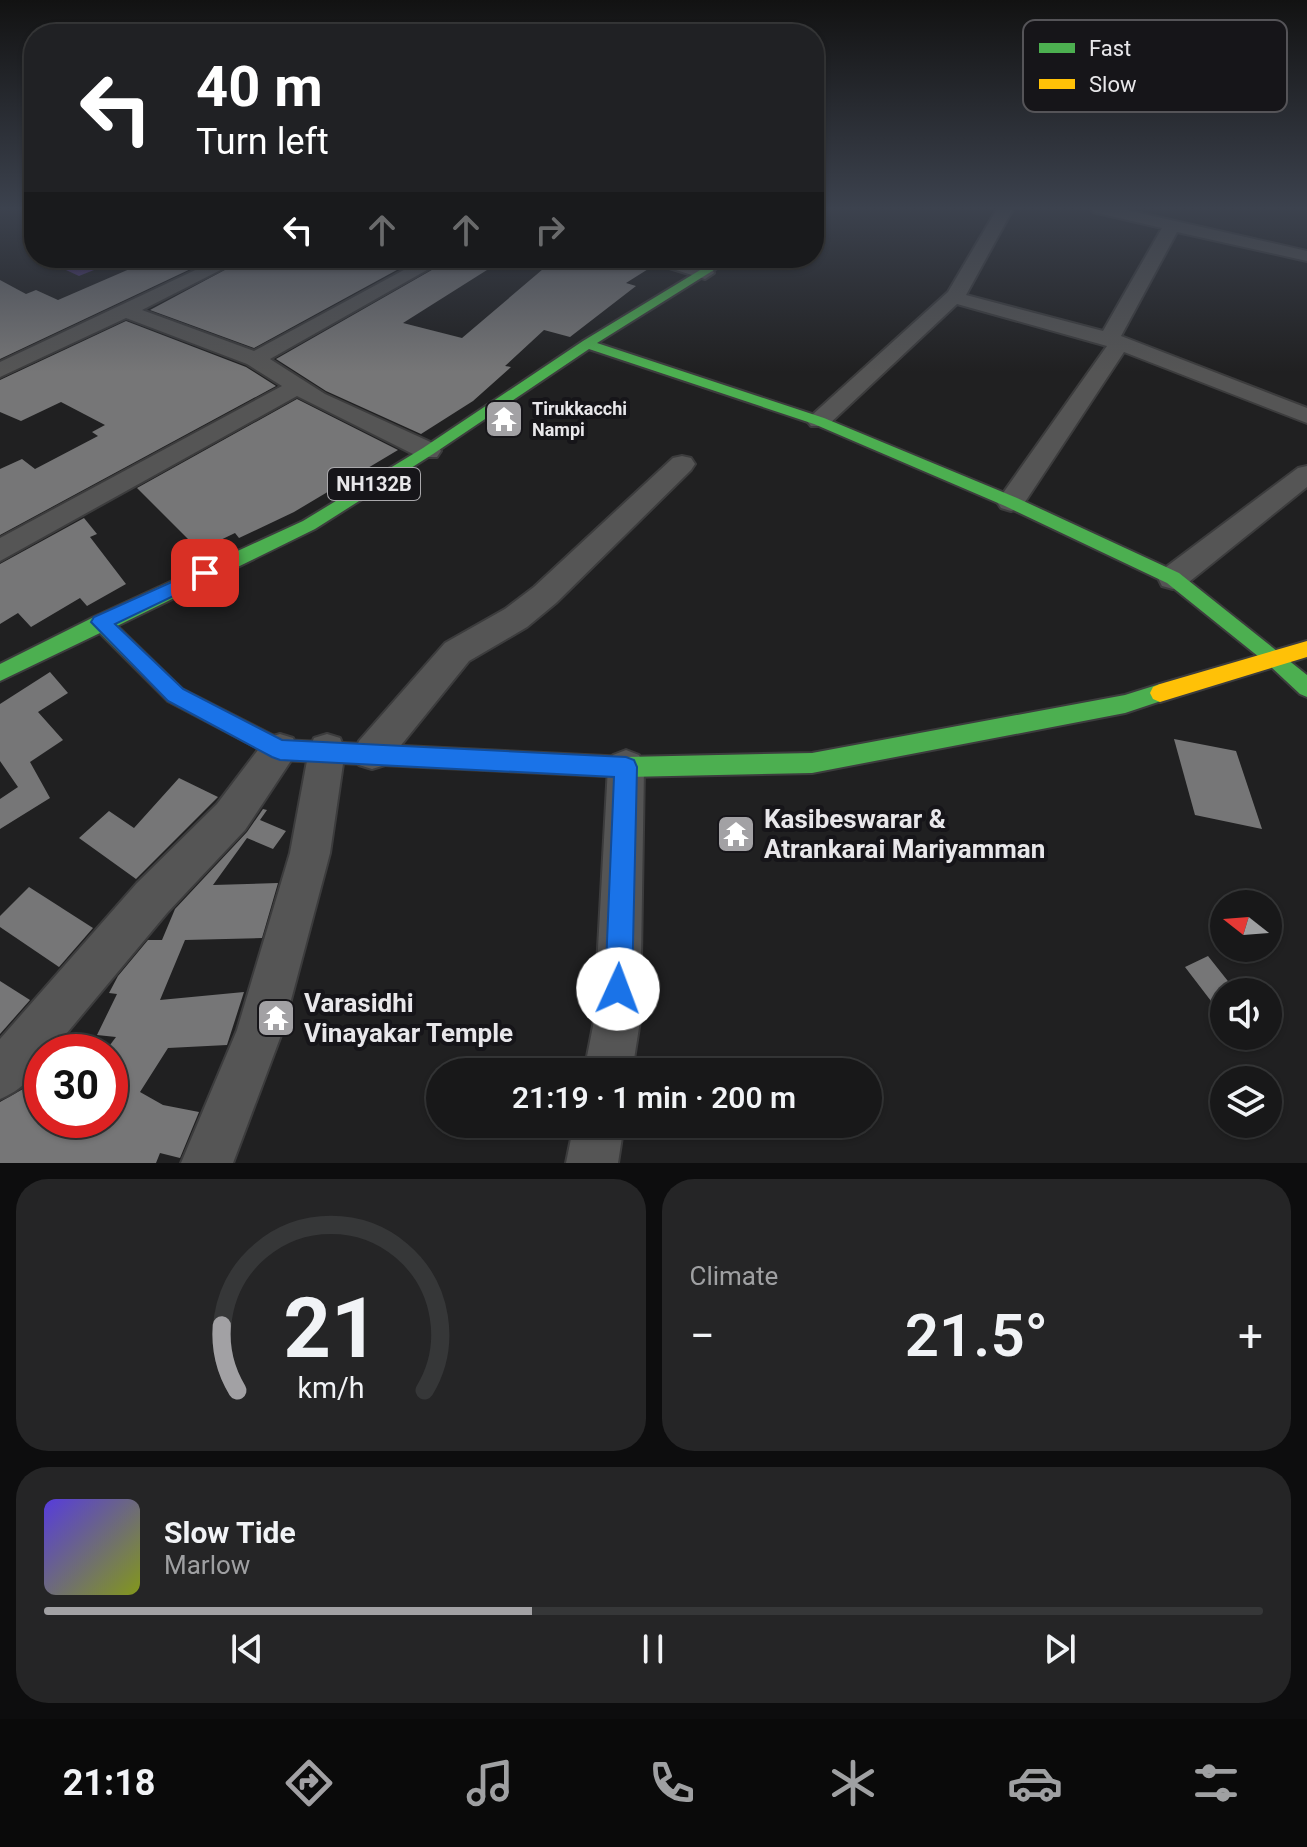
<!DOCTYPE html>
<meta charset="utf-8">
<style>
body{margin:0;font-family:Roboto,sans-serif;background:#252526;color:#f1f3f6;height:100vh;display:flex;flex-direction:column;font-size:30px;white-space:nowrap}
*{box-sizing:border-box;margin:0}
p{font-size:26px;color:#9fa0a2}
.icon{flex:none;width:44px;height:44px;fill:none;stroke:currentColor;stroke-width:2;stroke-linecap:round;stroke-linejoin:round}
.map{position:relative;height:1163px;overflow:hidden}
.panel{display:flex;flex-direction:column;gap:16px;padding:16px;background:#0d0d0e;flex:1}
.panel>*{flex:none}
.guide{position:absolute;left:24px;top:24px;width:800px;height:244px;border-radius:32px;box-shadow:0 2px 6px #0004,0 0 0 2px #363738;background:#202124;color:#fff;overflow:hidden}
.needle{width:52px;rotate:287deg}
.buttons{position:absolute;left:1210px;top:890px;display:grid;gap:16px}
.buttons a{display:grid;place-items:center;width:72px;height:72px;border-radius:50%;background:#181819;box-shadow:0 2px 6px #0004,0 0 0 2px #363738;font-size:40px}
.speed{position:absolute;left:24px;top:1034px;display:flex;gap:16px;font-size:40px;font-weight:700;text-align:center}
.speed>*{display:grid;place-content:center;width:104px;height:104px;border-radius:50%;background:#181819;box-shadow:0 2px 6px #0004,0 0 0 2px #363738;line-height:1}
.speed .limit{border:12px solid #d22;background:#fff;color:#111}
.pin{position:absolute;display:grid;place-items:center;width:68px;height:68px;color:#fff;margin:-34px;border-radius:16px;box-shadow:0 4px 12px #0006}
.me{position:absolute;width:88px;margin:-44px;rotate:2deg;stroke-linejoin:round;filter:drop-shadow(0 0 6px #0008)}
.turn{display:flex;align-items:center;gap:28px;height:168px;padding:0 40px;font-size:36px}
.turn .icon{width:104px;height:104px;stroke-width:2.5}
.turn b{display:block;font-size:56px;line-height:68px}
.lanes{display:flex;align-items:center;height:76px;padding:0 40px;background:#0003;justify-content:center;gap:40px;direction:ltr}
.lanes .off{opacity:.35}
.big{font-size:60px;font-weight:600;line-height:1.1}
.panel .tile{flex:1;display:flex;flex-direction:column;justify-content:center;gap:12px;min-width:0;padding:0 28px;border-radius:32px;background:#252526}
.panel .dial{align-items:center;gap:0}
.dial svg{height:208px;overflow:visible;fill:none;stroke:#363738;stroke-width:7;stroke-linecap:round;text-anchor:middle}
.dial text{fill:#f1f3f6;stroke:none}
.song{display:flex;align-items:center;gap:24px}
.cover{width:96px;height:96px;border-radius:12px;background:linear-gradient(135deg,hsl(250 70% 55%),hsl(70 70% 35%))}
.played{height:8px;border-radius:4px;background:linear-gradient(90deg,#a2a1a4 40%,#363738 40%)}
.keys{display:flex;justify-content:space-around;direction:ltr}
.heat{display:flex;justify-content:space-between;align-items:center;font-size:44px;direction:ltr}
.panel .tiles{flex:1;display:grid;gap:16px;grid-template-columns:1fr 1fr}
.tile:last-child{grid-column:span 2}
.trip{position:absolute;left:426px;top:1058px;width:456px;height:80px;border-radius:40px;background:#181819;box-shadow:0 2px 6px #0004,0 0 0 2px #363738;font-weight:600;line-height:80px;text-align:center}
.menu{display:flex;height:128px;justify-content:space-around;align-items:center;background:#0a0a0a;color:#9fa0a2}
.menu .icon{width:56px;height:56px}
.menu .selected{color:#a2a1a4}
.menu b{font-size:36px;color:#f1f3f6}
.map>svg:first-child{display:block}
.water{fill:#4a3671}
.building{fill:#767677}
.lines{fill:none;stroke-linecap:round;stroke-linejoin:round}
.street-casing{stroke:#3c3c3d;stroke-width:4}
.fast-casing{stroke:#3c3c3d;stroke-width:4}
.slow-casing{stroke:#3c3c3d;stroke-width:4}
.street{fill:#555;fill-rule:evenodd}
.fast{fill:#4caf50;fill-rule:evenodd}
.slow{fill:#ffc107;fill-rule:evenodd}
.route{fill:#1a73e8;stroke:#114b97;stroke-width:2}
.labels{text-anchor:middle;stroke-width:8;stroke-linejoin:round;paint-order:stroke}
.far-poi-label{font-size:18px;font-weight:bold;fill:#e8e7ea;stroke:#161519;text-anchor:start}
.shield{fill:#161519;stroke:#a9a8ab;stroke-width:2}
.shield-label{font-size:20px;font-weight:bold;fill:#e8e7ea}
.near-poi-label{font-size:26px;font-weight:bold;fill:#e8e7ea;stroke:#161519;text-anchor:start}
.key{fill:#161519;stroke:#555458;stroke-width:2}
.key-label{font-size:22px;fill:#e8e7ea}
</style>
<div class="map">
<svg width="1307" height="1163" viewBox="0 0 1307 1163">
<rect width="100%" height="100%" fill="#202021"/>
<!-- water -->
<polygon class="water" points="45,258 124,258 79,276 42,259"/>
<!-- building -->
<g class="building">
<polygon points="155,258 214,258 0,359 0,280 26,294 36,290 58,300"/>
<polygon points="247,258 280,258 313,265 314,258 417,259 254,348 150,310"/>
<polygon points="506,258 403,323 462,338 556,258 644,258 653,266 626,283 636,286 570,337 544,330 505,366 511,367 473,401 421,434 326,391 276,359 451,259"/>
<polygon points="126,321 246,367 276,386 0,535 0,469 22,459 35,469 98,436 92,432 105,425 61,402 21,421 0,412 0,380"/>
<polygon points="297,399 398,450 294,512 239,538 235,533 208,546 204,542 195,546 137,488"/>
<polygon points="84,518 97,534 90,537 126,584 87,606 80,598 31,627 18,613 0,624 0,564"/>
<polygon points="50,672 68,693 38,712 63,740 30,762 50,798 0,829 0,799 18,787 0,761 0,704"/>
<polygon points="1174,739 1236,751 1262,829 1195,815"/>
<polygon points="179,778 218,797 136,879 79,838 109,811 134,828"/>
<polygon points="263,809 267,810 260,820 286,831 273,849 247,838 213,885 278,883 262,938 185,940 160,1000 244,992 227,1045 168,1048 140,1092 163,1105 199,1112 180,1158 160,1153 156,1163 0,1163 0,1102 23,1089 41,1068 42,1120 110,1120 110,1045 116,1037 97,1035 117,994 109,993 118,976 148,940 162,940 175,909 247,832"/>
<polygon points="29,887 93,928 59,967 0,927 0,916"/>
<polygon points="1208,956 1235,990 1224,992 1224,996 1211,1001 1185,967"/>
<polygon points="0,981 30,1000 0,1034"/>
</g>
<g class="lines">
<!-- street casing -->
<g class="street-casing">
<g id="street">
<polygon points="997,209 1013,209 966,295 1103,331 1162,228 1093,212 1091,209 1122,209 1307,251 1307,261 1177,232 1121,336 1307,408 1307,423 1124,352 1021,508 1011,511 1001,508 997,502 1001,496 1107,346 957,304 827,426 811,426 807,421 811,416 948,292"/>
<polygon points="221,258 244,258 142,310 254,351 426,258 448,258 270,359 325,394 437,445 441,451 437,457 419,457 297,396 0,561 0,538 282,386 247,364 126,318 0,377 0,362"/>
<polygon points="647,258 675,258 712,269 714,273 705,279 650,262"/>
<polygon points="682,456 691,458 695,464 691,470 556,603 527,627 469,661 385,765 372,769 359,765 354,753 359,741 445,643 505,609 534,587 673,458"/>
<polygon points="1307,466 1307,487 1184,586 1173,589 1162,586 1158,578 1162,570 1298,468"/>
<path d="M280,734L293,738L298,750L245,830L167,913L51,1052H42C42,1073 18,1092 0,1099V1039L137,883L217,804L267,738Z"/>
<polygon points="327,734 340,738 345,750 330,853 283,1030 233,1163 181,1163 237,1030 290,853 309,750 314,738"/>
<polygon points="626,750 639,755 644,767 640,1021 632,1072 584,1072 594,1021 608,767 613,755"/>
<polygon points="574,1124 624,1124 618,1163 566,1163"/>
</g>
</g>
<!-- fast casing -->
<g class="fast-casing">
<polygon id="fast" points="720,258 733,258 597,343 824,418 1017,498 1179,573 1307,675 1307,697 1300,694 1269,665 1167,583 1005,506 814,424 589,349 433,454 315,529 117,626 182,689 282,740 626,757 812,753 1125,695 1160,684 1167,687 1170,693 1167,699 1125,713 812,773 626,777 280,760 168,701 100,633 0,681 0,664 94,617 303,521 423,448 583,341"/>
</g>
<!-- slow casing -->
<g class="slow-casing">
<polygon id="slow" points="1307,641 1307,657 1160,702 1153,699 1150,693 1153,687 1160,684"/>
</g>
<!-- street -->
<use href="#street" class="street"/>
<!-- fast -->
<use href="#fast" class="fast"/>
<!-- slow -->
<use href="#slow" class="slow"/>
</g>
<!-- sky -->
<linearGradient id="sky" x2="0" y2="1"><stop stop-color="#121212"/><stop offset="0.56" stop-color="#3c424e"/><stop offset="1" stop-color="#3c424e" stop-opacity="0"/></linearGradient>
<rect width="1307" height="372" fill="url(#sky)"/>
<!-- route -->
<polygon class="route" points="205,567 214,573 211,578 115,624 183,689 282,740 626,757 634,760 637,767 632,989 628,998 618,1002 609,998 605,989 614,777 280,760 272,757 168,701 91,622 94,617"/>
<!-- icons -->
<defs>
<g id="temple-square" transform="scale(2)"><rect x="-9" y="-9" width="18" height="18" rx="4" fill="#a2a1a4" stroke="#161519"/><path d="M0-6L5-2H3V0L6.5 2.5H4V6H1.5V3h-3V6H-4V2.5H-6.5L-3 0V-2H-5Z" fill="#fff"/></g>
</defs>
<g fill-rule="evenodd">
<use href="#temple-square" x="504" y="419"/>
<use href="#temple-square" x="736" y="834"/>
<use href="#temple-square" x="276" y="1018"/>
</g>
<g class="labels">
<!-- far-poi labels -->
<g class="far-poi-label">
<text x="532" y="415">Tirukkacchi<tspan x="532" dy="21">Nampi</tspan></text>
</g>
<!-- shield labels -->
<rect class="shield" x="328" y="468" width="92" height="32" rx="6"/>
<g class="shield-label">
<text x="374" y="491">NH132B</text>
</g>
<!-- near-poi labels -->
<g class="near-poi-label">
<text x="764" y="828">Kasibeswarar &amp;<tspan x="764" dy="30">Atrankarai Mariyamman</tspan></text>
<text x="304" y="1012">Varasidhi<tspan x="304" dy="30">Vinayakar Temple</tspan></text>
</g>
</g>
<!-- legend -->
<rect x="1023" y="20" width="264" height="92" rx="12" class="key"/>
<rect x="1039" y="43" width="36" height="10" fill="#4caf50"/>
<rect x="1039" y="79" width="36" height="10" fill="#ffc107"/>
<g class="key-label">
<text x="1089" y="56">Fast</text>
<text x="1089" y="92">Slow</text>
</g>
</svg>
<div class="buttons">
<a><svg class="needle" viewBox="-14 -14 28 28"><path d="M0-13l5 13h-10z" fill="#e53935"/><path d="M0 13l5-13h-10z" fill="#9fa0a2"/></svg></a>
<a><svg class="icon" aria-label="sound" viewBox="0 0 24 24"><path d="M4 9h4l5-4v14l-5-4H4zM17 9q2 3 0 6"/></svg></a>
<a><svg class="icon" aria-label="layers" viewBox="0 0 24 24"><path d="M12 4l9 5-9 5-9-5zM3 14l9 5 9-5"/></svg></a>
</div>
<div class="speed"><div class="limit">30</div></div>
<div class="pin" style="left:205px;top:573px;background:#d93025"><svg class="icon" aria-label="arrive" viewBox="0 0 24 24"><path d="M6 21V4h12l-3 4 3 4H6"/></svg></div>
<svg class="me" style="left:618px;top:989px" viewBox="-20 -20 40 40"><circle r="19" fill="#fff"/><path d="M0-13L10 11 0 6-10 11z" fill="#1a73e8"/></svg>
<div class="trip">21:19 · 1 min · 200 m</div>
<div class="guide">
<div class="turn"><svg class="icon" aria-label="left" viewBox="0 0 24 24"><path d="M17 20v-9H6M10 6l-5 5 5 5"/></svg><div><b>40 m</b>Turn left</div></div>
<div class="lanes"><svg class="icon" aria-label="left" viewBox="0 0 24 24"><path d="M17 20v-9H6M10 6l-5 5 5 5"/></svg><svg class="icon off" aria-label="ahead" viewBox="0 0 24 24"><path d="M12 20V5M6 11l6-6 6 6"/></svg><svg class="icon off" aria-label="ahead" viewBox="0 0 24 24"><path d="M12 20V5M6 11l6-6 6 6"/></svg><svg class="icon off" aria-label="right" viewBox="0 0 24 24"><path d="M7 20v-9h11M14 6l5 5-5 5"/></svg></div>
</div>
</div>
<section class="panel">
<div class="tiles">
<div class="tile dial"><svg viewBox="0 0 100 80">
<path d="M14 69A42 42 0 1 1 86 69"/>
<path d="M14 69A42 42 0 0 1 8 44" stroke="#a2a1a4"/>
<text x="50" y="56" font-size="32" font-weight="700">21</text>
<text x="50" y="72" font-size="11">km/h</text>
</svg></div>
<div class="tile"><p>Climate</p>
<div class="heat"><a>−</a><b class="big">21.5°</b><a>+</a></div>
</div>
<div class="tile">
<div class="song"><i class="cover"></i><div><b>Slow Tide</b><p>Marlow</p></div></div>
<div class="played"></div>
<div class="keys"><svg class="icon" aria-label="previous" viewBox="0 0 24 24"><path d="M18 5L8 12l10 7zM5 5v14"/></svg><svg class="icon" aria-label="pause" viewBox="0 0 24 24"><path d="M8 5v14M16 5v14"/></svg><svg class="icon" aria-label="next" viewBox="0 0 24 24"><path d="M6 5l10 7-10 7zM19 5v14"/></svg></div>
</div>
</div>
</section>
<nav class="menu">
<b>21:18</b>
<svg class="icon selected" aria-label="directions" viewBox="0 0 24 24"><path d="M12 3l9 9-9 9-9-9zM9 14v-3h6M13 9l2 2-2 2"/></svg>
<svg class="icon" aria-label="music" viewBox="0 0 24 24"><path d="M9 18V5l10-2v13"/><circle cx="6" cy="18" r="3"/><circle cx="16" cy="16" r="3"/></svg>
<svg class="icon" aria-label="phone" viewBox="0 0 24 24"><path d="M5 4h4l2 5-3 2q2 4 5 5l2-3 5 2v4C11 20 4 13 5 4z"/></svg>
<svg class="icon" aria-label="climate" viewBox="0 0 24 24"><path d="M12 3v18M4 7l16 10M4 17L20 7"/></svg>
<svg class="icon" aria-label="car" viewBox="0 0 24 24"><path d="M5 17H2v-5l4-1 3-4h7l3 4 3 1v5h-3M9 17h6M6 11h13"/><circle cx="7" cy="17" r="2"/><circle cx="17" cy="17" r="2"/></svg>
<svg class="icon" aria-label="filters" viewBox="0 0 24 24"><path d="M4 7h16M4 17h16"/><circle cx="9" cy="7" r="2"/><circle cx="15" cy="17" r="2"/></svg>
</nav>
